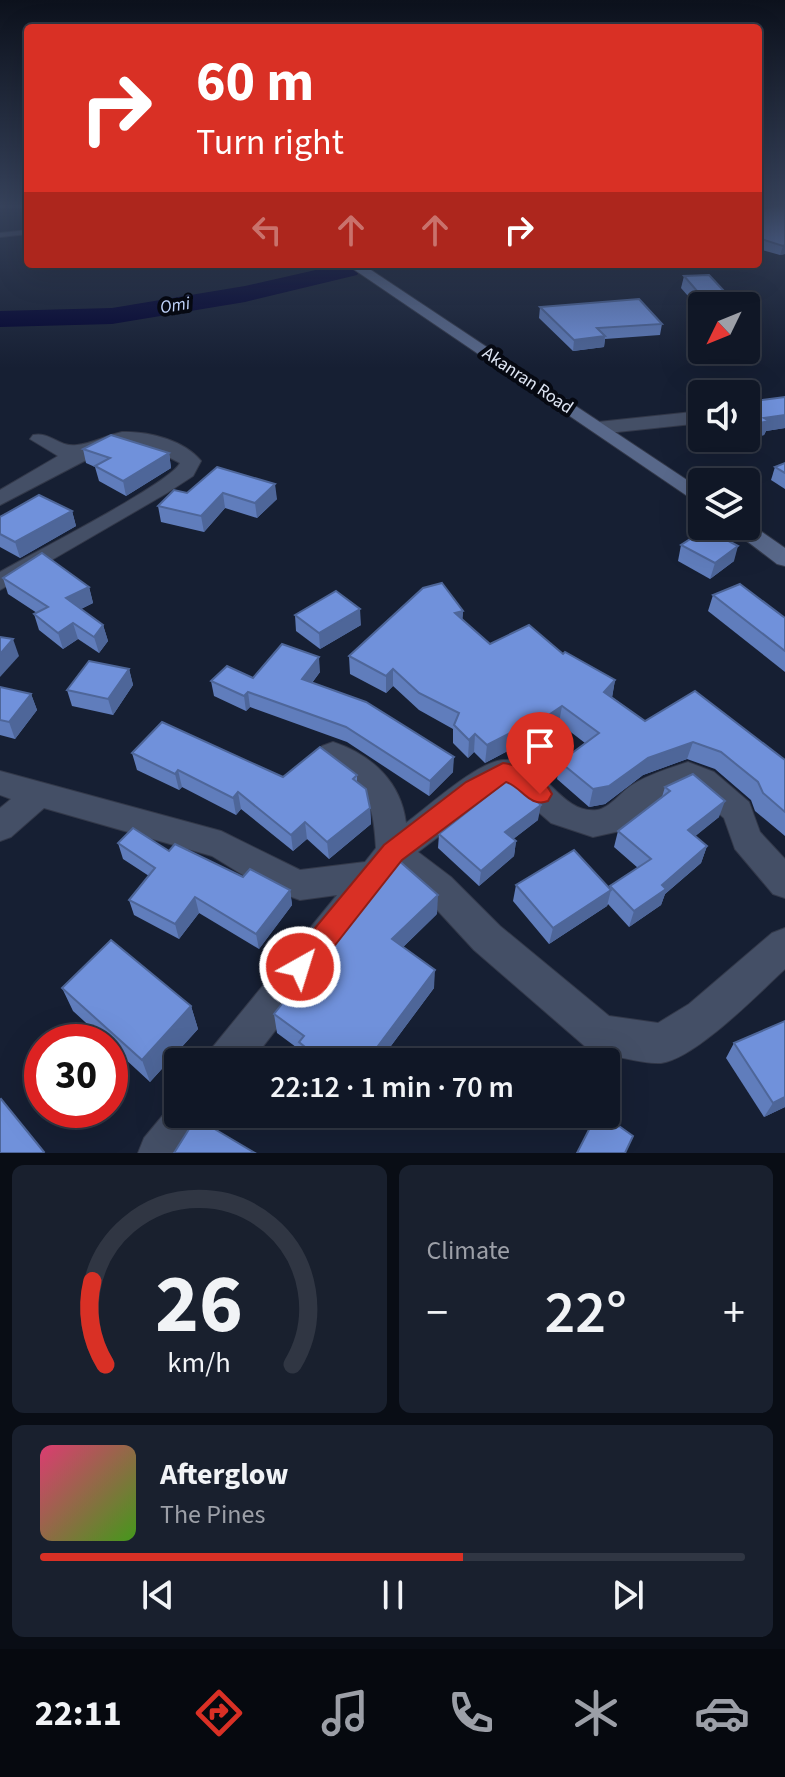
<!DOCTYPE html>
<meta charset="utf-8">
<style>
body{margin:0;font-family:"Source Sans 3",sans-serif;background:#19202e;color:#f1f3f6;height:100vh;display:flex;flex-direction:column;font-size:30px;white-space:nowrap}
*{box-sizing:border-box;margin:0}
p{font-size:26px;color:#9c9fa7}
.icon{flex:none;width:44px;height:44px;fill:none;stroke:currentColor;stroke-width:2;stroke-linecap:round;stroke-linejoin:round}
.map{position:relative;height:1153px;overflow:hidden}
.drawer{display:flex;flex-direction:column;gap:12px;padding:12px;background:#090d15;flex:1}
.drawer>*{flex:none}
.hud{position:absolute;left:24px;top:24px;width:738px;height:244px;border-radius:8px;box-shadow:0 8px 32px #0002,0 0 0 2px #303643;background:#d93025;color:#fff;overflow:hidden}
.needle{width:52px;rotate:227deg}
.controls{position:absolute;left:688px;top:292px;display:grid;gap:16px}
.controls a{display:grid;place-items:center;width:72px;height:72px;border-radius:8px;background:#101726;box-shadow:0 8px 32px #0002,0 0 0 2px #303643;font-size:40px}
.speed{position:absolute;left:24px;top:1024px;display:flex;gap:16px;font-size:40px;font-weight:700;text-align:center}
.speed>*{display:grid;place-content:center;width:104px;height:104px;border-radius:50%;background:#101726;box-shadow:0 8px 32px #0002,0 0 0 2px #303643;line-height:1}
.speed .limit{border:12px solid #d22;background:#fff;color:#111}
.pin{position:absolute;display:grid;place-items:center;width:68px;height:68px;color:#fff;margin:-82px -34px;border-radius:50% 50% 50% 0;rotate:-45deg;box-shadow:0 0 8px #0007}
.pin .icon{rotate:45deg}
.me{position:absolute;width:88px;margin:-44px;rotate:39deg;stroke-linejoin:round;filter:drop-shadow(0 0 6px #0008)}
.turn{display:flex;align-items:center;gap:28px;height:168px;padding:0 40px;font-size:36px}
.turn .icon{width:104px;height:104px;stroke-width:2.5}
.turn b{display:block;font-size:56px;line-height:68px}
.lanes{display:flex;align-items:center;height:76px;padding:0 40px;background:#0003;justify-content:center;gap:40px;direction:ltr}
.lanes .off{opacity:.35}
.big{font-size:60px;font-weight:600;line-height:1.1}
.drawer .widget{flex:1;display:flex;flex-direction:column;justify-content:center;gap:12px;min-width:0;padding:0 28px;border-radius:12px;background:#19202e}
.drawer .dial{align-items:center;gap:0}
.dial svg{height:208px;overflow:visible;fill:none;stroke:#303643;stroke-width:7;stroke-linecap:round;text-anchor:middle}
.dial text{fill:#f1f3f6;stroke:none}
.song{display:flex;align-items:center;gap:24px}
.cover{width:96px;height:96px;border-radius:12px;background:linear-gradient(135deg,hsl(340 70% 55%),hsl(100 70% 35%))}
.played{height:8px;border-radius:4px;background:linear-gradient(90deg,#d93025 60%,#303643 60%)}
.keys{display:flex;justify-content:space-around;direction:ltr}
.heat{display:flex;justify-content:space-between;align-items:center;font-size:44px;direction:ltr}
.drawer .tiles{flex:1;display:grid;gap:12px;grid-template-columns:1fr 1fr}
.widget:last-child{grid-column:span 2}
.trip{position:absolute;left:164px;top:1048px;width:456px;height:80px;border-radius:8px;background:#101726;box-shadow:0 8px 32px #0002,0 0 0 2px #303643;font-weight:600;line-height:80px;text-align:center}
.menu{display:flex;height:128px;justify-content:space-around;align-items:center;background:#06090f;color:#9c9fa7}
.menu .icon{width:56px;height:56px}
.menu .current{color:#d93025}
.menu b{font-size:36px;color:#f1f3f6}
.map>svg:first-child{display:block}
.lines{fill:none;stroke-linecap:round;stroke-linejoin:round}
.river{fill:#00012f;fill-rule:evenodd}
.lane-casing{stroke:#33394a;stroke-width:2}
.street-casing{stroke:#33394a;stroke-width:2}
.secondary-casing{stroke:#33394a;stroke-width:2}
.lane{fill:#444f66;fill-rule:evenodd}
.street{fill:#444f66;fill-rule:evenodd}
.secondary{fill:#58688a;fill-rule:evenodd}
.wall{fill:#607dbc}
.shaded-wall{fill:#4e6699}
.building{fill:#7091db;stroke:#4e6699;stroke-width:2}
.route{fill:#d93025;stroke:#8d1f18;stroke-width:2}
.labels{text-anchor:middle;stroke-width:8;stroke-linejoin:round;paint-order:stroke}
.far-water-label{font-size:18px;font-style:italic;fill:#c1d4fb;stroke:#060912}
.far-street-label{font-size:18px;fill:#dee5f3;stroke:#060912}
</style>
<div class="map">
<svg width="785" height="1153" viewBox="0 0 785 1153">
<rect width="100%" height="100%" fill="#161f33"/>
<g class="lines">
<!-- river -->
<polygon class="river" points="342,264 357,265 360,270 357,275 245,302 112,324 0,327 0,311 112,308 245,286"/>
<!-- lane casing -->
<g class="lane-casing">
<polygon id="lane" points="28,230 28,234 0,237 0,233"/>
</g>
<!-- street casing -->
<g class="street-casing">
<g id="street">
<polygon points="702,411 702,423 598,434 588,428 598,422"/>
<path d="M122,432C148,431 184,440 201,461L193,476L167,493L0,590V572C29,555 171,483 180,463L145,445L113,446L0,505V490L58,456L30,439L33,435C50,431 60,448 77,445C91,444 107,435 122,432Z"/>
<path d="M333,742C372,755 401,782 406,823C428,807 477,762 503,760C543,757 559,815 597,810C610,808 621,792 632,785C647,775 670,768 688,762L714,772L749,802L760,832L785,859V898L773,894L735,849L724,818L688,787L655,802L620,831L593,837L551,823L507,785L418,852L451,877L500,926L609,1016L658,1023L689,1004L772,933L785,928V969C759,993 695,1059 661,1063C643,1064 604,1054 587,1048L474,950L427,899L396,874L251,1062H206L212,1048L337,895L300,900L261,886L212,856L44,808L11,837L0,841V808L11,799L0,795V771L221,831L300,870L365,862L376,848C374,815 372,794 343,775C333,768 324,765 318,754L322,746Z"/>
<polygon points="178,1097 178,1114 209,1114 185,1153 138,1153 144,1138"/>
</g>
</g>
<!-- secondary casing -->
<g class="secondary-casing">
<g id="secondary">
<polygon points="346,264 362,264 702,490 702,506"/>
<polygon points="746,521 785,548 785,566 777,564 727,526 746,526"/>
</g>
</g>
<!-- lane -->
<use href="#lane" class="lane"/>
<!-- street -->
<use href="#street" class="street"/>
<!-- secondary -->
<use href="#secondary" class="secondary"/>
</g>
<!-- wall -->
<g class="wall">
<polygon points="785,206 785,254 780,255 758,249 758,211"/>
<polygon points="684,276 738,306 702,306 702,312 681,288"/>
<polygon points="540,307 662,324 660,335 605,339 604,347 573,351 539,318"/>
<polygon points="785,397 785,428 766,431 764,435 711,447 688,427 691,413 702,412 702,438 746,438"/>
<polygon points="83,449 169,453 171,468 126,496 99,481 95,467 86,463"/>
<polygon points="785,463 785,489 771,480 775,467"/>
<polygon points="217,467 277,499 257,518 225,508 204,532 161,522 158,506 187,493"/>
<polygon points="72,511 76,526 20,558 0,547 0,517"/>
<polygon points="681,545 734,561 710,579 678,561"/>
<polygon points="3,578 89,587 93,603 81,609 103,625 108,641 99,653 78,639 63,649 39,630 34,614 37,613 8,594"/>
<polygon points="713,595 785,618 785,672 708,611"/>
<polygon points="463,611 462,620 490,644 563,654 615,680 612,697 645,721 785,760 785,836 755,811 751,800 715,769 687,759 643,775 605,804 589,807 557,779 560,762 585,743 559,723 525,747 521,744 485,763 474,752 468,758 453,743 453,729 419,710 393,686 386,693 350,674 349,656"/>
<polygon points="295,615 361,625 320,649 296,631"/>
<polygon points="129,669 133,685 113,715 72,706 67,690"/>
<polygon points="320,672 312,683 453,772 429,796 347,742 250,707 246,711 214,696 211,681"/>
<polygon points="0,687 31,694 37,710 15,739 0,735"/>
<polygon points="132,753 283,777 357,775 357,782 370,808 371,824 329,859 307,839 293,851 241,809 236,815 182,787 179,790 137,770"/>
<polygon points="665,787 719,817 695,836 707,846 701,863 665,894 661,905 629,927 608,904 607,906 549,944 513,901 516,885 610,888 610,886 638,868 614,847 618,831 662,797"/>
<polygon points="538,820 513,839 516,841 514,856 479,886 438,848 439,834"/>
<polygon points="118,843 169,851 243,877 290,890 292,905 259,949 199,913 179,939 134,915 129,900 149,876 123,859"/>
<polygon points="437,914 403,947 434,988 379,1062 304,1062 302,1060 300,1050 277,1033 274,1014"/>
<polygon points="62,988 191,1006 198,1029 150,1082 110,1045 110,1042 107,1042 73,1011"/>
<polygon points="785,1021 785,1107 764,1117 726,1058 734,1043"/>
</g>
<!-- shaded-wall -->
<g class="shaded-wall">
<polygon points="785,245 785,254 780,255 783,246"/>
<polygon points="605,336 604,347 573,351 574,340"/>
<polygon points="785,415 785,428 766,431 764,435 711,447 713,438 746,438 746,426 764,418"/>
<polygon points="169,453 171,468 126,496 123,481"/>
<polygon points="275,484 277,499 257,518 255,503"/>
<polygon points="223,493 225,508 204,532 201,516"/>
<polygon points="72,511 76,526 20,558 15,542"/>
<polygon points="738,546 734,561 710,579 715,563"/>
<polygon points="89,587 93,603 71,614 66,598"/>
<polygon points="360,609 361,625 320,649 319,633"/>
<polygon points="463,611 462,628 455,613"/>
<polygon points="73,623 78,639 63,649 58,633"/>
<polygon points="103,625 108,641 99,653 94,637"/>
<polygon points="13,639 19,656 0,677 0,654"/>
<polygon points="319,657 320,672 303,694 302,679"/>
<polygon points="129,669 133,685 113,715 108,699"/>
<polygon points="393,669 393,686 386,693 386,676"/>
<polygon points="615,680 612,698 604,692"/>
<polygon points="248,692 250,707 246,711 244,696"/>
<polygon points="31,694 37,710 15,739 9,722"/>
<polygon points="562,706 559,723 525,747 528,729"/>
<polygon points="524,726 521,744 485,763 487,745"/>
<polygon points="475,734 474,752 468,758 469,740"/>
<polygon points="693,742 687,759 643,775 605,804 589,807 593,789 648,758"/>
<polygon points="454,757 453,772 429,796 430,781"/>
<polygon points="178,770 182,787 179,790 175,774"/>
<polygon points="238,792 241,809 236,815 233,798"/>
<polygon points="725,801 719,817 682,847 688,830"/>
<polygon points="541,805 538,820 503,847 505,832"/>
<polygon points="370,808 371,824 329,859 327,842"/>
<polygon points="305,822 307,839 293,851 291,835"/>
<polygon points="516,841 514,856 479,886 481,871"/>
<polygon points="707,846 701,863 665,894 661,905 629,927 634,911 662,885"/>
<polygon points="290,890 292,905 259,949 256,934"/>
<polygon points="611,890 607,906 549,944 553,928"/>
<polygon points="438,895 437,914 392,958 392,939"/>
<polygon points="195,897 199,913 179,939 175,924"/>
<polygon points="435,970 434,988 379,1062 366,1062"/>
<polygon points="191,1006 198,1029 150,1082 142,1060"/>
<polygon points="785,1097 785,1107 764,1117 773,1103"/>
</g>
<!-- building -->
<g class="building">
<polygon points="774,206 785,206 785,245 783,246 758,238 758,211"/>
<polygon points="709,275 738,306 710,306 684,276"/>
<polygon points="639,299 662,324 597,328 605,336 574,340 540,307"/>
<polygon points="785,397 785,415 764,418 769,421 746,426 746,402"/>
<polygon points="702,412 702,422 691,413"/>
<polygon points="111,435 169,453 123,481 95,466 110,458 83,449"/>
<polygon points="785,463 785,473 775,467"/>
<polygon points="217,467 275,484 255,503 223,493 201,516 158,506 174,490 187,493"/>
<polygon points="39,495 72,511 15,542 0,534 0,517"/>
<polygon points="706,529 738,546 715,563 681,545"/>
<polygon points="42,553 89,587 66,598 103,625 94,637 73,623 58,633 34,614 48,607 3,578"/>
<polygon points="442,583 463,611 455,613 490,644 529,625 563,654 565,652 615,680 604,692 645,721 695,691 785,760 785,812 763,793 758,782 721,752 693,742 648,758 609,786 593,789 560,762 599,733 562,706 528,729 524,726 487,745 475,734 469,740 454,725 459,713 419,693 393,669 386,676 349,656 423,588"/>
<polygon points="740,584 785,618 785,651 713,595"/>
<polygon points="336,591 360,609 319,633 295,615"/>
<polygon points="0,637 13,639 0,654"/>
<polygon points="282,644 319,657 302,679 366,702 454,757 430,781 346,727 248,692 244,696 211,681 227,666 253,678"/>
<polygon points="89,661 129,669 108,699 67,690"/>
<polygon points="0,687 31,694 9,722 0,720"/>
<polygon points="162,722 283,777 320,747 357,775 353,779 366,789 370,808 327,842 305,822 291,835 238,792 233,798 178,770 175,774 132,753"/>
<polygon points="693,774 725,801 688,830 707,846 662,885 666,889 634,911 610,886 651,859 618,831 670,791 665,787"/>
<polygon points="510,778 541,805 505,832 516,841 481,871 439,834"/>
<polygon points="133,828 169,851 175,844 243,877 250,869 290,890 256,934 195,897 175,924 129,900 155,868 118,843"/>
<polygon points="574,850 611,890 553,928 516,885"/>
<polygon points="397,859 438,895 392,939 435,970 366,1062 323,1062 299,1042 304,1036 274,1014"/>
<polygon points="111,940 191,1006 142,1060 62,988"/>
<polygon points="785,1021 785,1097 773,1103 734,1043"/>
<polygon points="1,1099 44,1152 43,1153 0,1153 0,1100"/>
<polygon points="597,1114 602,1114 633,1136 625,1153 577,1153"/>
<polygon points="196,1118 255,1153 174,1153"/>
</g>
<!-- sky -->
<linearGradient id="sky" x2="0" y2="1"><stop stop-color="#0c111c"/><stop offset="0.56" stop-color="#36425b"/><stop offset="1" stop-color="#36425b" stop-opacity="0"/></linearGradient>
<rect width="785" height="368" fill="url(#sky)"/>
<!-- route -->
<path class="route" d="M503,763C523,766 542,775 552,794L548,801C529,808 522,787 506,782L402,860L310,977L300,981L290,977L286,967L290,958L384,845L466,782Z"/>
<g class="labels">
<!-- far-water labels -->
<g class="far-water-label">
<text transform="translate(175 305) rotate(-9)" y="6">Omi</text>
</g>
<!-- far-street labels -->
<g class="far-street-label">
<text transform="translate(528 380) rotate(34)" y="6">Akanran Road</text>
</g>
</g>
</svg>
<div class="controls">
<a><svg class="needle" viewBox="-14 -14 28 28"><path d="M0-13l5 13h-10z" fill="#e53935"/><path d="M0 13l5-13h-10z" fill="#9c9fa7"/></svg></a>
<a><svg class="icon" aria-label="sound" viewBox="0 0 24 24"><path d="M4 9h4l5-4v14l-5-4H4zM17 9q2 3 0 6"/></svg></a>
<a><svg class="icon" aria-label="layers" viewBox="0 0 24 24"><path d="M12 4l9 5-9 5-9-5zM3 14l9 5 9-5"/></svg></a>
</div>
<div class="speed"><div class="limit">30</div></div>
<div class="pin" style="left:540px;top:794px;background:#d93025"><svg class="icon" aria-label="arrive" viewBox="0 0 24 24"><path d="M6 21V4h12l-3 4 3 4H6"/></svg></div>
<svg class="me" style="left:300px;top:967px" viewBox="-20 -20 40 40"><circle r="17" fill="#d93025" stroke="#fff" stroke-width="3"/><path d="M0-11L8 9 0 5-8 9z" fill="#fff"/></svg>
<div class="trip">22:12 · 1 min · 70 m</div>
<div class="hud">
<div class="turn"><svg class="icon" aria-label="right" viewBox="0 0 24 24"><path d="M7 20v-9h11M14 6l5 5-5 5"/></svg><div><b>60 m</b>Turn right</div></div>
<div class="lanes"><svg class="icon off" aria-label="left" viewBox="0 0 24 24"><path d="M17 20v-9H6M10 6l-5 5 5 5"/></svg><svg class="icon off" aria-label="ahead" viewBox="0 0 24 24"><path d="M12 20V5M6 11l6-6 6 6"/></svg><svg class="icon off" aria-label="ahead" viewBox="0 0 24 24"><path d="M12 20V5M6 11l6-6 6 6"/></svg><svg class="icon" aria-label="right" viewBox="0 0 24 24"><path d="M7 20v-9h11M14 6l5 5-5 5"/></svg></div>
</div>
</div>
<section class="drawer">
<div class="tiles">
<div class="widget dial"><svg viewBox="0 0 100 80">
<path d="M14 69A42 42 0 1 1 86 69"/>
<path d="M14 69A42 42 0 0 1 9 37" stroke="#d93025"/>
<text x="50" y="56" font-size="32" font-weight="700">26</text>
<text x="50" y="72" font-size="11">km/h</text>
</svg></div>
<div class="widget"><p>Climate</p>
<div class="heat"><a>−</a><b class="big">22°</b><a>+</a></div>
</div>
<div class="widget">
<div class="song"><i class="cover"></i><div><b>Afterglow</b><p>The Pines</p></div></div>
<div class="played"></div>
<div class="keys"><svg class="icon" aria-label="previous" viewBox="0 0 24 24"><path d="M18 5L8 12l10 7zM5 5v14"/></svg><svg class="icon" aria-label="pause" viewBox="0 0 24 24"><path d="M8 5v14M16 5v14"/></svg><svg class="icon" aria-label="next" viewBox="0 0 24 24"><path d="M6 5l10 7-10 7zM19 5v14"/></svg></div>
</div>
</div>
</section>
<nav class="menu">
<b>22:11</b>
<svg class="icon current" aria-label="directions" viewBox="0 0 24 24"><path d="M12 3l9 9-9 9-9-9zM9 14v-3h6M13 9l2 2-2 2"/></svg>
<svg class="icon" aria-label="music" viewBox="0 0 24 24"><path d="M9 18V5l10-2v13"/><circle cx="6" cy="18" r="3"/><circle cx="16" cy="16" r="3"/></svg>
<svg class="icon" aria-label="phone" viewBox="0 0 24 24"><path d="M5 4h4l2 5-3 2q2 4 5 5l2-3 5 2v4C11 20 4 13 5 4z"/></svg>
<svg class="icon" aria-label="climate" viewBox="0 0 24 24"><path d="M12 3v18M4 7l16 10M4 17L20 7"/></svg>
<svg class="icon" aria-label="car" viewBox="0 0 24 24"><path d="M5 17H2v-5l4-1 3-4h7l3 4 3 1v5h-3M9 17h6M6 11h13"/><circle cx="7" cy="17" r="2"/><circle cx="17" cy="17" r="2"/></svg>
</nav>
